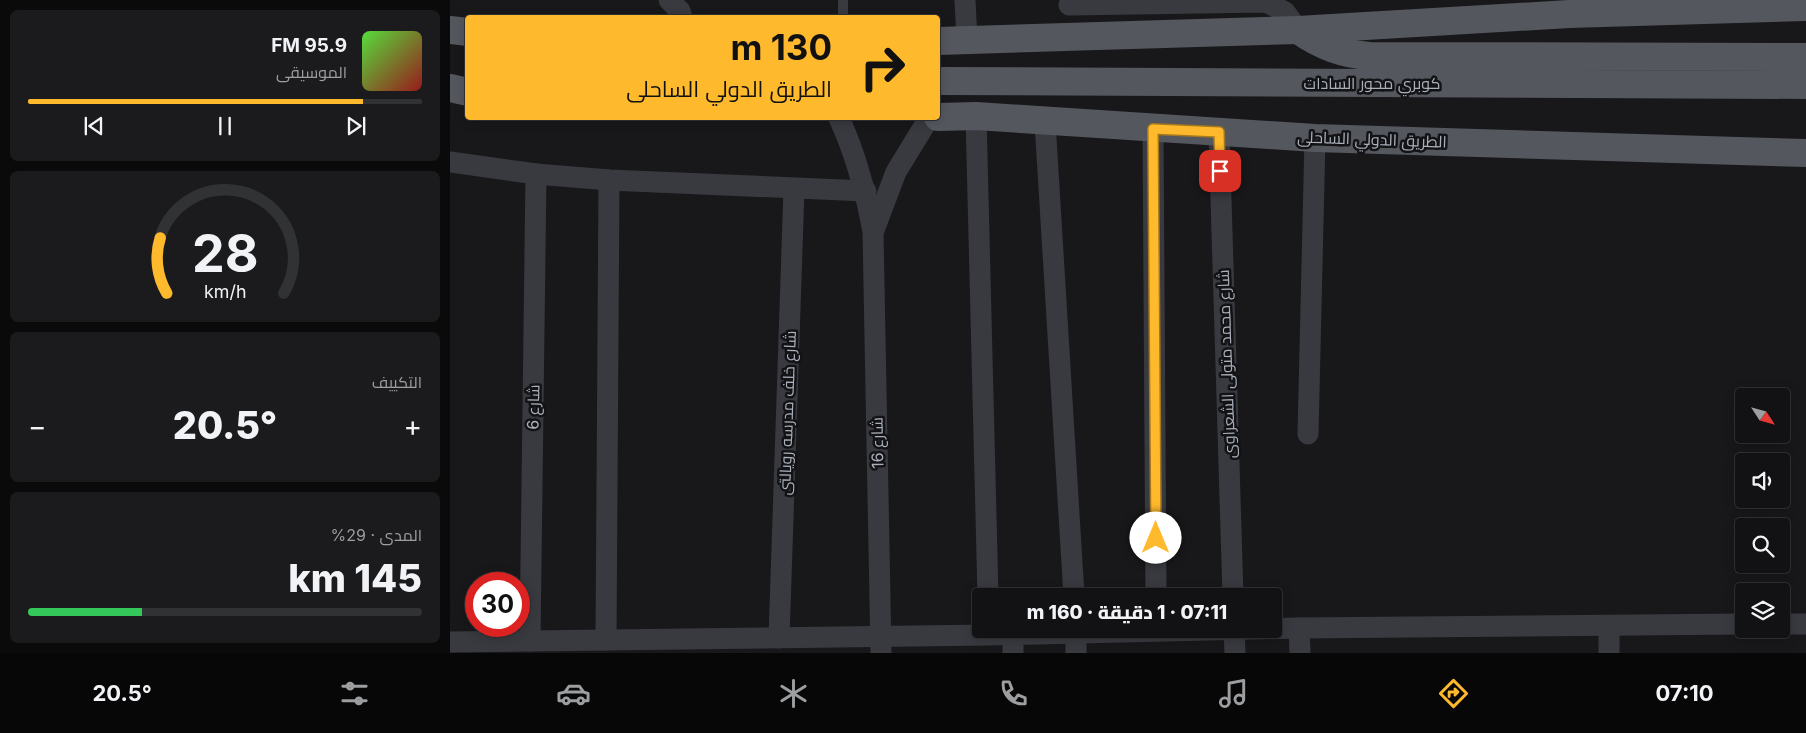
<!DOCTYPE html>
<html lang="ar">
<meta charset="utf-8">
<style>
body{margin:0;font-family:Inter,Cairo,sans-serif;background:#1b1b1d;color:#f1f3f6;direction:rtl;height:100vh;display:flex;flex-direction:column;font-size:19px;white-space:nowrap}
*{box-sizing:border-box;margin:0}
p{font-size:16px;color:#9c9ea0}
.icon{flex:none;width:28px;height:28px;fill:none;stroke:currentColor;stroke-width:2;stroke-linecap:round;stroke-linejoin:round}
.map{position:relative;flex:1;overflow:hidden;direction:ltr}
.side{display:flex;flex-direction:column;gap:10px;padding:10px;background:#0a0a0b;width:450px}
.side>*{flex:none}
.hud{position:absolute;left:15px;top:15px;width:475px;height:105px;border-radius:5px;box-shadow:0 2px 12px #0003,0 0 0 1px #313234;direction:rtl;background:#ffb92c;color:#111;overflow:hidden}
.needle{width:32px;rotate:126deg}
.fabs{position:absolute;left:1285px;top:388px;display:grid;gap:10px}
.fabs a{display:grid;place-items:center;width:55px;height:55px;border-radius:5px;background:#121214;box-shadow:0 2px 12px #0003,0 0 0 1px #313234;font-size:25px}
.speed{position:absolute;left:15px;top:572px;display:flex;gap:10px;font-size:25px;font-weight:700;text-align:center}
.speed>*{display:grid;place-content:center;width:65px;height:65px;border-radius:50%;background:#121214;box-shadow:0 2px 12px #0003,0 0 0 1px #313234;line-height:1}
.speed .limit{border:8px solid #d22;background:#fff;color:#111}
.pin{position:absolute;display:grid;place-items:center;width:42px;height:42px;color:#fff;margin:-21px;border-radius:10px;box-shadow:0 2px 8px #0006}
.me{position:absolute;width:55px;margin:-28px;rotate:0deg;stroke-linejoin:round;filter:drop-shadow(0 0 4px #0008)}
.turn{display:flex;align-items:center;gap:18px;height:105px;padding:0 25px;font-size:22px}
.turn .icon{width:65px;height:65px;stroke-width:2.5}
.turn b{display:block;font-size:35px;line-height:42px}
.big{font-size:38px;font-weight:800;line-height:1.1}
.side .card{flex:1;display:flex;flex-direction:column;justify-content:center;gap:8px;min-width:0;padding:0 18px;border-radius:8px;background:#1b1b1d}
.side .dial{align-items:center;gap:0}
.dial svg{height:130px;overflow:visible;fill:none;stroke:#313234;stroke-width:7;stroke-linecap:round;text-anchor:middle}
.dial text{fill:#f1f3f6;stroke:none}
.song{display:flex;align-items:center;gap:15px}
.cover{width:60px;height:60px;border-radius:8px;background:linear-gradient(135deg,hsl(110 70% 55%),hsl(0 70% 35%))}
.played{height:5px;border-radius:2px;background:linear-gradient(90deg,#ffb92c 85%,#313234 85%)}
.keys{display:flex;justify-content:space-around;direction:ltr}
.heat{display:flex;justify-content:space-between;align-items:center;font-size:28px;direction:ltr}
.charge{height:8px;border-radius:4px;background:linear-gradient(90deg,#34c759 29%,#313234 0)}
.trip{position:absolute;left:522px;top:588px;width:310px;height:50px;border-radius:5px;background:#121214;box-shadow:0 2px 12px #0003,0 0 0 1px #313234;font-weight:800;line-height:50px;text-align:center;direction:rtl}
.tabs{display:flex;height:80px;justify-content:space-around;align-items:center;background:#070708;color:#9c9ea0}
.tabs .icon{width:35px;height:35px}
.tabs .selected{color:#ffb92c}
.tabs b{font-size:22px;color:#f1f3f6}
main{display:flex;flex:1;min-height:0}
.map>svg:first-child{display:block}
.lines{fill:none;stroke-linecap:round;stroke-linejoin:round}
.lane{stroke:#393a40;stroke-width:10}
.street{stroke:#393a40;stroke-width:21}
.primary{stroke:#55575f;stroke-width:28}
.route-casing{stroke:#a6781d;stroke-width:12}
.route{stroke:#ffb92c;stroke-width:9}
.labels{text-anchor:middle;stroke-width:5;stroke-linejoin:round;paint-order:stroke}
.street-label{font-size:16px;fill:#a9afbb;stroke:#131316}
</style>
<main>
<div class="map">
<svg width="1356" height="653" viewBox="0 0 1356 653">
<rect width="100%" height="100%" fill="#18181b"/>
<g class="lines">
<!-- lane -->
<polyline class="lane" points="393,18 393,0"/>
<!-- street -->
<g class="street">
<polyline points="219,0 230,11 232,18"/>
<polyline points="515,0 517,40"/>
<polyline points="619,5 816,2 835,12 848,30"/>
<polyline points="526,116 538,596"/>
<path d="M389,118C406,155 416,192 423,232L431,653"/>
<polyline points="595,122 624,596"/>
<polyline points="703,129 706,596"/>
<polyline points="769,133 783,596"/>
<polyline points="0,162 86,174 159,180 416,191"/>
<polyline points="424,230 446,172 479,118"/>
<polyline points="858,434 865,138"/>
<polyline points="1331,624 1356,624"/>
<polyline points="1159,626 1159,653"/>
<polyline points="849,628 850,653"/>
<polyline points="626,629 626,653"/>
<polyline points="784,629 785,653"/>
<polyline points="563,635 563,653"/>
<polyline points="329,638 344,189"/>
<polyline points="156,640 159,180"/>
<polyline points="80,641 86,174"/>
<polyline points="0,642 539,635 849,628 1294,624"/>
</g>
<!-- primary -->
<g class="primary">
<polyline points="0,30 18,32"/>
<path d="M848,30C871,46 892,54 920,56L1356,57"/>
<polyline points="488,41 848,30 1119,14 1356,7"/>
<polyline points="488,81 1356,85"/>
<polyline points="0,88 18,92"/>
<polyline points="488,117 526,116 865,138 1356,153"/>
</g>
</g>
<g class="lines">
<!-- route casing -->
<g class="route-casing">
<polyline id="route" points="706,538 703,129 769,132 770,171"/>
</g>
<!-- route -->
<use href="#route" class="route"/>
</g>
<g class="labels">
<!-- street labels -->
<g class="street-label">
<text x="922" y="89">كوبري محور السادات</text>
<text transform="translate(922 139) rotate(2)" y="6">الطريق الدولي الساحلى</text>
<text transform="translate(776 364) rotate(-92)" y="6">شارع محمد متولى الشعراوى</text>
<text transform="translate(83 407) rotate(-89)" y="6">شارع 6</text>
<text transform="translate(337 413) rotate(-88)" y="6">شارع خلف مدرسه رويالتى</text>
<text transform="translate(427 443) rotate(-91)" y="6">شارع 16</text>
</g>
</g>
</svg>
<div class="fabs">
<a><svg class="needle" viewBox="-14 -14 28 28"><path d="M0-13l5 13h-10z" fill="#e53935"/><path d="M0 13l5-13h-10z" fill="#9c9ea0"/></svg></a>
<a><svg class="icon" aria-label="sound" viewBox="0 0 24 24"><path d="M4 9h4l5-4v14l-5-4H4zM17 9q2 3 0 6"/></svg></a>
<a><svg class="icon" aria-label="search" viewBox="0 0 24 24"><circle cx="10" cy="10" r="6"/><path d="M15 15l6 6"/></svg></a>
<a><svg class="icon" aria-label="layers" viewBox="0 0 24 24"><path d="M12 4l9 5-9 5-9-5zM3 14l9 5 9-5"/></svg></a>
</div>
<div class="speed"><div class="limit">30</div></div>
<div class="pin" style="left:770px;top:171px;background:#d93025"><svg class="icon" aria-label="arrive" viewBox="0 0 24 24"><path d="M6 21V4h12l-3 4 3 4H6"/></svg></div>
<svg class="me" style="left:706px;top:538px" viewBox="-20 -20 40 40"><circle r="19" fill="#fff"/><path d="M0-13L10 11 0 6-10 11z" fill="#ffb92c"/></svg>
<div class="trip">07:11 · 1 دقيقة · 160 m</div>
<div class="hud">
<div class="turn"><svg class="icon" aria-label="right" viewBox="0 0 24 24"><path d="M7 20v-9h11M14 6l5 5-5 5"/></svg><div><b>130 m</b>الطريق الدولي الساحلى</div></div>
</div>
</div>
<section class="side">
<div class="card">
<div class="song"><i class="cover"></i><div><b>95.9 FM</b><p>الموسيقى</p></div></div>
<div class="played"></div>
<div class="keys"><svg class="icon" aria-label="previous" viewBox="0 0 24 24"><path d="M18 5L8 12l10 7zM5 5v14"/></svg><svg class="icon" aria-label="pause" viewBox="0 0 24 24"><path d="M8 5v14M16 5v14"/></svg><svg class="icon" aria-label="next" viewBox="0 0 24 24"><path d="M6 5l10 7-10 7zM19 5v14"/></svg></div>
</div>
<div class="card dial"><svg viewBox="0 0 100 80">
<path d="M14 69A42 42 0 1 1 86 69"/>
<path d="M14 69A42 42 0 0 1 10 35" stroke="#ffb92c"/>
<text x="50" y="56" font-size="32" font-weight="700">28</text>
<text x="50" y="72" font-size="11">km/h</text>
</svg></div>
<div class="card"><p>التكييف</p>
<div class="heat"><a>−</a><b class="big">20.5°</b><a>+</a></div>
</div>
<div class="card"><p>المدى · 29%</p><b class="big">145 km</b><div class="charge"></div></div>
</section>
</main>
<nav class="tabs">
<b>07:10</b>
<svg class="icon selected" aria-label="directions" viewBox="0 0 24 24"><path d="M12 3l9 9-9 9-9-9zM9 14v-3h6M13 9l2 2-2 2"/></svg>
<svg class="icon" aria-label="music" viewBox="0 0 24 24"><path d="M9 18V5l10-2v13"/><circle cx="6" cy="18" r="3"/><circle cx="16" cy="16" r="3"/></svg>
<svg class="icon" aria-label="phone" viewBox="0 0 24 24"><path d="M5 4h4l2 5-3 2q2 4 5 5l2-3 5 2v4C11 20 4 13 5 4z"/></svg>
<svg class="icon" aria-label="climate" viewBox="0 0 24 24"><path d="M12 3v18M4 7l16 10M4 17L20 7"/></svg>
<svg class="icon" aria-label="car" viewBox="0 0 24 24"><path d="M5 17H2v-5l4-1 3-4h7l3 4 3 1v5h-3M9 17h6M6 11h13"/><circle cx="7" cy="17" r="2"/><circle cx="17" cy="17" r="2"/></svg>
<svg class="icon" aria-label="filters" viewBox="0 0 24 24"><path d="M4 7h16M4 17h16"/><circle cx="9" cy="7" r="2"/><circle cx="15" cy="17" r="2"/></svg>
<b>20.5°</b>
</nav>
